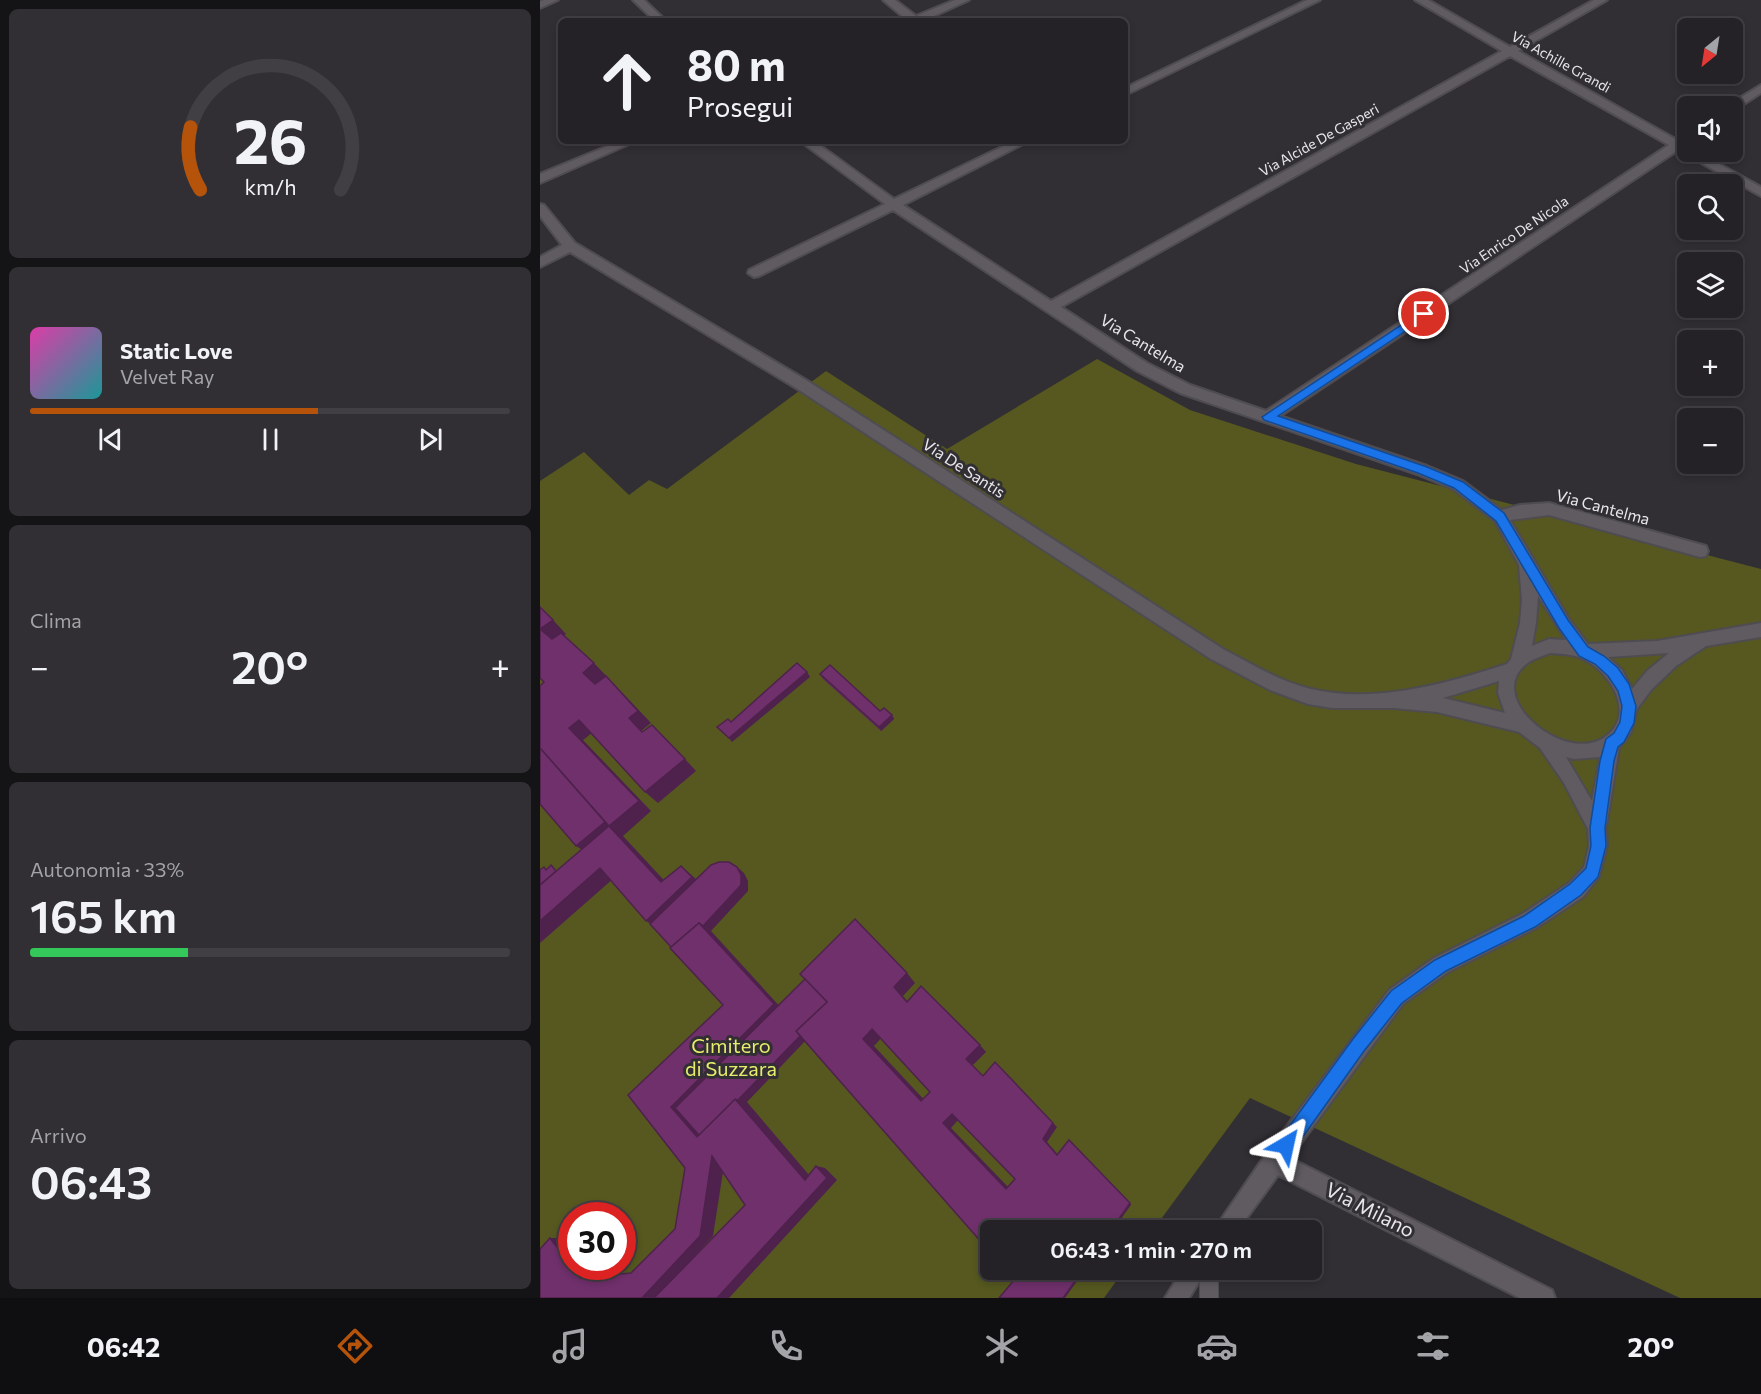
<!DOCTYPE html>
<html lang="it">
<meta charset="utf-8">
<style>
body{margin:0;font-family:Commissioner,sans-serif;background:#312f33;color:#f1f3f6;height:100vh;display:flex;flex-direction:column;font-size:22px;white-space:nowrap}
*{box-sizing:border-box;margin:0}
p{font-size:20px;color:#a3a4a7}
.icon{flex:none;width:33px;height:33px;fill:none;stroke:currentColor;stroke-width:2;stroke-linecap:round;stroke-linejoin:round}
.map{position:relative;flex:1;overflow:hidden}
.details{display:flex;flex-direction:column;gap:9px;padding:9px;background:#141315;width:540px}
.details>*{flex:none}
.guide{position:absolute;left:18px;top:18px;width:570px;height:126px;border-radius:9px;box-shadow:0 3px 9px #0003,0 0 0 2px #423f44;background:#252227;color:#f1f3f6;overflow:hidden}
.needle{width:39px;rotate:210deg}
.tools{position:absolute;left:1137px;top:18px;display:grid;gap:12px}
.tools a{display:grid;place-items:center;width:66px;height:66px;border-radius:9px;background:#252227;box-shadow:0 3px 9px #0003,0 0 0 2px #423f44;font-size:30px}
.speed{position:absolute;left:18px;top:1202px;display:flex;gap:12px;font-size:30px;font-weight:700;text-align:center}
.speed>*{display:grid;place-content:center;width:78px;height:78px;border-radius:50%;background:#252227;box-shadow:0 3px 9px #0003,0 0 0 2px #423f44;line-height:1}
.speed .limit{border:9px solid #d22;background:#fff;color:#111}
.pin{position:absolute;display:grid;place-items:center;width:51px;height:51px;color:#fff;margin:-26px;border:3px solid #fff;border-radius:50%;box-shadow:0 2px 6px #0007}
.me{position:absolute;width:66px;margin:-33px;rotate:36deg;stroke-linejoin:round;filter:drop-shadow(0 0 4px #0008)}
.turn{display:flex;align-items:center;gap:21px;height:126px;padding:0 30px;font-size:27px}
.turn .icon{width:78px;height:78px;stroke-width:2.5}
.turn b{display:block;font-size:42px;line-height:51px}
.big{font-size:45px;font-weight:600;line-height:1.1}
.details .tile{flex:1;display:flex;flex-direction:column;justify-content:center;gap:9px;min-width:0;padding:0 21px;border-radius:9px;background:#312f33}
.details .dial{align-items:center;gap:0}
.dial svg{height:156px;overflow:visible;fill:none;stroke:#423f44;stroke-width:7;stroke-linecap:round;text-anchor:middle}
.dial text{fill:#f1f3f6;stroke:none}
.song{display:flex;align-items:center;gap:18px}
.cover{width:72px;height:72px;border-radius:9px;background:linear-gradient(135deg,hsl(320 70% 55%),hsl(180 70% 35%))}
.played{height:6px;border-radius:3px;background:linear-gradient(90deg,#b45309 60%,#423f44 60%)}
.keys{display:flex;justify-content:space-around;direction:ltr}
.heat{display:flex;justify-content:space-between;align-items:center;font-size:33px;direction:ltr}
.charge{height:9px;border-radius:4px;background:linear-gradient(90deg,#34c759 33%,#423f44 0)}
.trip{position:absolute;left:440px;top:1220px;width:342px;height:60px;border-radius:9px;background:#252227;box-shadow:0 3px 9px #0003,0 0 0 2px #423f44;font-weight:600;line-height:60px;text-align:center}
.tab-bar{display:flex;height:96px;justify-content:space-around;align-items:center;background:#0f0e10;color:#a3a4a7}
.tab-bar .icon{width:42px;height:42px}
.tab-bar .current{color:#b45309}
.tab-bar b{font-size:27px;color:#f1f3f6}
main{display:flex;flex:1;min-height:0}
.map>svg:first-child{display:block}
.green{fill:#565820;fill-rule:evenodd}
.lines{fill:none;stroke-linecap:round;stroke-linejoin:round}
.service-casing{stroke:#4f4c51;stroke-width:2}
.minor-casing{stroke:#4f4c51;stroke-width:4}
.service{fill:#5f5b61;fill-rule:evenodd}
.minor{fill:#5f5b61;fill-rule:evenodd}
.wall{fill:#60295d}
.shaded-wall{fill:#4e224c}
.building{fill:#70306c;stroke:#4e224c;stroke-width:1.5;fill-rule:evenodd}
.route{fill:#1a73e8;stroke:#114b97;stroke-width:1.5}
.labels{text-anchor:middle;stroke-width:6;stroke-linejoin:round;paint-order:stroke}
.far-street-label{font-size:14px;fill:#e8e6ea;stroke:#312e34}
.street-label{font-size:16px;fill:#e8e6ea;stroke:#312e34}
.near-park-label{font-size:20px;fill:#e7ec6d;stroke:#312e34}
.near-street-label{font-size:20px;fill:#e8e6ea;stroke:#312e34}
</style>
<main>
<section class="details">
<div class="tile dial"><svg viewBox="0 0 100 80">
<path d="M14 69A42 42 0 1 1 86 69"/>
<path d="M14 69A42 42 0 0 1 9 37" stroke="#b45309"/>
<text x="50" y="56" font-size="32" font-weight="700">26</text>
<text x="50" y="72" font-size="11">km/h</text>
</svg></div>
<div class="tile">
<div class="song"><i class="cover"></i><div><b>Static Love</b><p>Velvet Ray</p></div></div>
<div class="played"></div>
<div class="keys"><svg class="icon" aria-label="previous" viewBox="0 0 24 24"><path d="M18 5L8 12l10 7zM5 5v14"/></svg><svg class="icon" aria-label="pause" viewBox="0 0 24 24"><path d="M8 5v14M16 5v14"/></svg><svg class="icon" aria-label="next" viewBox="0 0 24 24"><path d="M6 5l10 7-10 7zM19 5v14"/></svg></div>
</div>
<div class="tile"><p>Clima</p>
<div class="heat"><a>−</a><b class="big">20°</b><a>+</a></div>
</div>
<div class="tile"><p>Autonomia · 33%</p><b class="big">165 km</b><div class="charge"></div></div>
<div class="tile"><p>Arrivo</p><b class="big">06:43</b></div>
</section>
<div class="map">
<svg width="1221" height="1298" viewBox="0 0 1221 1298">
<rect width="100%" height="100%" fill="#312e34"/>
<!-- green -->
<path class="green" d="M557,359L650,410L816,464L1221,569V1298H1140L710,1098L613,1230H450V1269H585L564,1298H0V481L44,452L89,495L109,480L127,489L286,371L407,449ZM32,1215H82V1266H32Z"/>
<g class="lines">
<!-- service casing -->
<g class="service-casing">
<rect id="service" x="660" y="1269" width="18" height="29"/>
</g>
<!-- minor casing -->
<g class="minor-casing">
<g id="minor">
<polygon points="4,0 18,0 0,8 0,1"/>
<polygon points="93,0 104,0 126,21 115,21"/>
<polygon points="343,0 355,0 376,16 415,0 429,0 383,21 368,21"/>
<polygon points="767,0 780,0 585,95 585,88"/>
<path d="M875,0H888L970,47L1054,0H1067L978,51L1137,140L1148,135L1146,145L1148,152H1157L1221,187V196L1138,150L740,416L887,466L923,481L962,510L980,505L1009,503L1166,546L1168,551L1166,556L1160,557L1009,515L970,520L1029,619L1048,644L1117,641L1221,623V637L1166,646L1136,666L1111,690L1097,709L1091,732L1079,748L1066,828L1067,846L1059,877L1043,897L996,928L908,972L863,1004L750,1158L1012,1290L1015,1298H980L738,1175L698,1230H674L726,1154L849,990L894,958L982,914L1029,883L1044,867L1049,846L1048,829L1024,783L1000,748L979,732L897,712L854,708H792L768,704L730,690L671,659L256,388L30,252L0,267V257L22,245L0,216V204L4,205L35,243L266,380L683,649C710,663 737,680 767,688C831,705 906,684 967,664L971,659L980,623L982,600L979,565L955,521L913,489L877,474L640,393L597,371L353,210L219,276L214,277L208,273L209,270L345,204L260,141H274L354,199L474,141H489L363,205L511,301L962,51ZM970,56L1129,145L726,411L650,385L607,363L521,307ZM998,596L1026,640L1009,639L992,646L996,623ZM1010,653C1022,654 1035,654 1045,660C1072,674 1096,715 1065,737C1024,766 940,695 989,662C995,658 1003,656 1010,653ZM1129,653L1107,671L1092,689L1082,670L1068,657ZM959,681L958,693L965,713L903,698ZM1026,757L1034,759L1060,757L1052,801Z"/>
<polygon points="1221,85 1221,93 1196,109 1192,110 1192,106 1187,106"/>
<polygon points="80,141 96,141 0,183 0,174"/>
<polygon points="643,1269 667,1269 649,1298 625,1298"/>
</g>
</g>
<!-- service -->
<use href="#service" class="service"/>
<!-- minor -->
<use href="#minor" class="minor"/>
</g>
<!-- wall -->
<polygon class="wall" points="280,674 340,711 352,715 354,719 341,731 283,679"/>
<!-- shaded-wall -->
<g class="shaded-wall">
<polygon points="13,620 26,634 14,643 0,629"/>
<polygon points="54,663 111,723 101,731 114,744 43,673"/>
<polygon points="267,672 270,677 192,742 189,738"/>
<polygon points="352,715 354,719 341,731 339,727"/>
<polygon points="39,720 52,733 43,740 111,811 83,836 134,891 55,858 36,846 0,748"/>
<polygon points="145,759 156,771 118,803 105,792"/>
<polygon points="141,866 164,886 119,929 106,921"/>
<polygon points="197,867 204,873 208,881 208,891 171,931 244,1011 195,1099 262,1034 268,1038 207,1102 275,1182 265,1180 157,1137 131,1107 234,1004 159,923"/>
<polygon points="60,868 74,878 0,943 0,921"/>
<polygon points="367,973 375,983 363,996 376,1010 354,987"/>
<polygon points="332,1029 342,1037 334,1046 390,1106 381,1101 323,1039"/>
<polygon points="440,1045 446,1052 433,1065 426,1059"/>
<polygon points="412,1114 419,1119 411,1128 472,1191 466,1189 403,1123"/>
<polygon points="513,1123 517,1127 507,1142 521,1158 503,1139"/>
<polygon points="172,1156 185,1159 173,1236 116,1298 102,1298"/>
<polygon points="276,1166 285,1168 297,1180 189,1298 177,1298"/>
<polygon points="590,1203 591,1205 573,1230 571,1230"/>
<polygon points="10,1238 28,1238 32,1243 32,1266 49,1266 58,1277 40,1278"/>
<polygon points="538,1269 542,1269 544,1271 525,1298 523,1298"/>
</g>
<!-- building -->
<g class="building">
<polygon points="0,607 13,620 0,629"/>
<polygon points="0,629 12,639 21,633 54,663 43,673 55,684 66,676 98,711 89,718 102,732 112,725 145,759 105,792 39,720 29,728 99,801 69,826 0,748 0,686 4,682 0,678"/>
<polygon points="257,663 267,672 189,738 177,727 188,719 191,722"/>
<polygon points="290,665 340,711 344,708 352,715 339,727 280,674"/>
<polygon points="0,748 65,822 36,846 0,804"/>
<polygon points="69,826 121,882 141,866 152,877 106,921 60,868 0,921 0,885"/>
<polygon points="179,862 189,862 197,867 201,875 201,885 163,926 159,923 131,947 110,924 171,865"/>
<polygon points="11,865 16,871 0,885 0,870 4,867 6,870"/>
<path d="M315,919L367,973L354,987L367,1002L381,986L440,1045L426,1059L443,1076L455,1062L513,1123L503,1139L517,1155L529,1140L590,1203L571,1230H450V1252L256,1031L287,1002L260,974ZM332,1029L390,1092L381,1101L323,1039ZM412,1114L475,1179L466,1189L403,1123Z"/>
<polygon points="159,923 234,1004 131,1107 157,1137 195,1099 265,1180 276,1166 287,1178 177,1298 114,1298 205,1205 172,1156 160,1236 102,1298 0,1298 0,1249 10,1238 40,1278 91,1273 135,1229 145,1168 88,1095 183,1005 130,948"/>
<polygon points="265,979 287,1002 256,1031 260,1036 198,1100 195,1099 159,1135 135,1108"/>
<polygon points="465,1269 538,1269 541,1273 523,1298 459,1298 475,1279"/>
</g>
<!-- route -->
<polygon class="route" points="884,310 889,314 888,316 738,416 887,467 923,482 964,513 1028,620 1048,647 1064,656 1078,668 1089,684 1096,706 1094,723 1084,742 1078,747 1074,761 1065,828 1066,846 1058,877 1041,895 995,927 906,971 862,1003 824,1051 752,1152 746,1154 740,1152 737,1145 740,1139 813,1039 851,991 895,960 984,916 1030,884 1046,868 1051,846 1050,828 1060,761 1066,739 1074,733 1080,722 1082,706 1078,691 1068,676 1055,664 1039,656 1019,628 956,521 914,488 878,473 724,420 722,417"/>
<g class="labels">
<!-- far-street labels -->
<g class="far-street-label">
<text transform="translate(1021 62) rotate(29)" y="5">Via Achille Grandi</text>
<text transform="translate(779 140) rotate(-29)" y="5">Via Alcide De Gasperi</text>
<text transform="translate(974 235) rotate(-34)" y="5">Via Enrico De Nicola</text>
</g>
<!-- street labels -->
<g class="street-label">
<text transform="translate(603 343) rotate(31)" y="6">Via Cantelma</text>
<text transform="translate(424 468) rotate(33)" y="6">Via De Santis</text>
<text transform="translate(1063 507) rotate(15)" y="6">Via Cantelma</text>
</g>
<!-- near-park labels -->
<g class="near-park-label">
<text x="191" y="1053">Cimitero<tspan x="191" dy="23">di Suzzara</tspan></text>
</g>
<!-- near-street labels -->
<g class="near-street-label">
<text transform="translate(830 1210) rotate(27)" y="7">Via Milano</text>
</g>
</g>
</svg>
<div class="tools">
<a><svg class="needle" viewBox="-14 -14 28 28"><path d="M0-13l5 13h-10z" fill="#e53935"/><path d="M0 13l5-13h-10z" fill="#a3a4a7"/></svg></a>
<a><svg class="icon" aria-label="sound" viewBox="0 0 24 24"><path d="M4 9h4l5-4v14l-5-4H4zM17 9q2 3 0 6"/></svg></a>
<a><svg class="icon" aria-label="search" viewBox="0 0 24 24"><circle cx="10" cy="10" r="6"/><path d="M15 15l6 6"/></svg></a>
<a><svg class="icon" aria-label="layers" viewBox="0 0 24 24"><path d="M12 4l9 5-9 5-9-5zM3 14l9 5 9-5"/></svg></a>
<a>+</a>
<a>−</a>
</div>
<div class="speed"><div class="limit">30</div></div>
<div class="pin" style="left:884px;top:314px;background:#d93025"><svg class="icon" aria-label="arrive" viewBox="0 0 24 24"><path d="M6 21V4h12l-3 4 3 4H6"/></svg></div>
<svg class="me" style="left:746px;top:1145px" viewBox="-20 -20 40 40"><path d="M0-17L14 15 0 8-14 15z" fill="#1a73e8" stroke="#fff" stroke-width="4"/></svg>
<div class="trip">06:43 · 1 min · 270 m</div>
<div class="guide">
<div class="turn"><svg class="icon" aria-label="ahead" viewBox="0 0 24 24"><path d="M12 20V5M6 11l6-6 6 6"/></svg><div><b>80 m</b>Prosegui</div></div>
</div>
</div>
</main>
<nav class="tab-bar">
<b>06:42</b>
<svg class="icon current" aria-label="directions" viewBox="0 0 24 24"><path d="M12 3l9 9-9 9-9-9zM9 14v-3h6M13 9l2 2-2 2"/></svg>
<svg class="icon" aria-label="music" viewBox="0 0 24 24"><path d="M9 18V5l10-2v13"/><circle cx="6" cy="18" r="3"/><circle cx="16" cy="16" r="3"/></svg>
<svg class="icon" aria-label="phone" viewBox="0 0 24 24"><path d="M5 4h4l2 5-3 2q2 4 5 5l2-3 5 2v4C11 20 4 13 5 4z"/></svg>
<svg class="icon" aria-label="climate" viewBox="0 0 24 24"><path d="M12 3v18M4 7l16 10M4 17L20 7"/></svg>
<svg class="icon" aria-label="car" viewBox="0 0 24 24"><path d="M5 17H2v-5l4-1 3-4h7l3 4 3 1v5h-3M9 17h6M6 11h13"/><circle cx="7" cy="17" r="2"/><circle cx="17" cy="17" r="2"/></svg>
<svg class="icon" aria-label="filters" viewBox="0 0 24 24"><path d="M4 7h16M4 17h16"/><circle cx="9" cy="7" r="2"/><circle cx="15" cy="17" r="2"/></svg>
<b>20°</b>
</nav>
